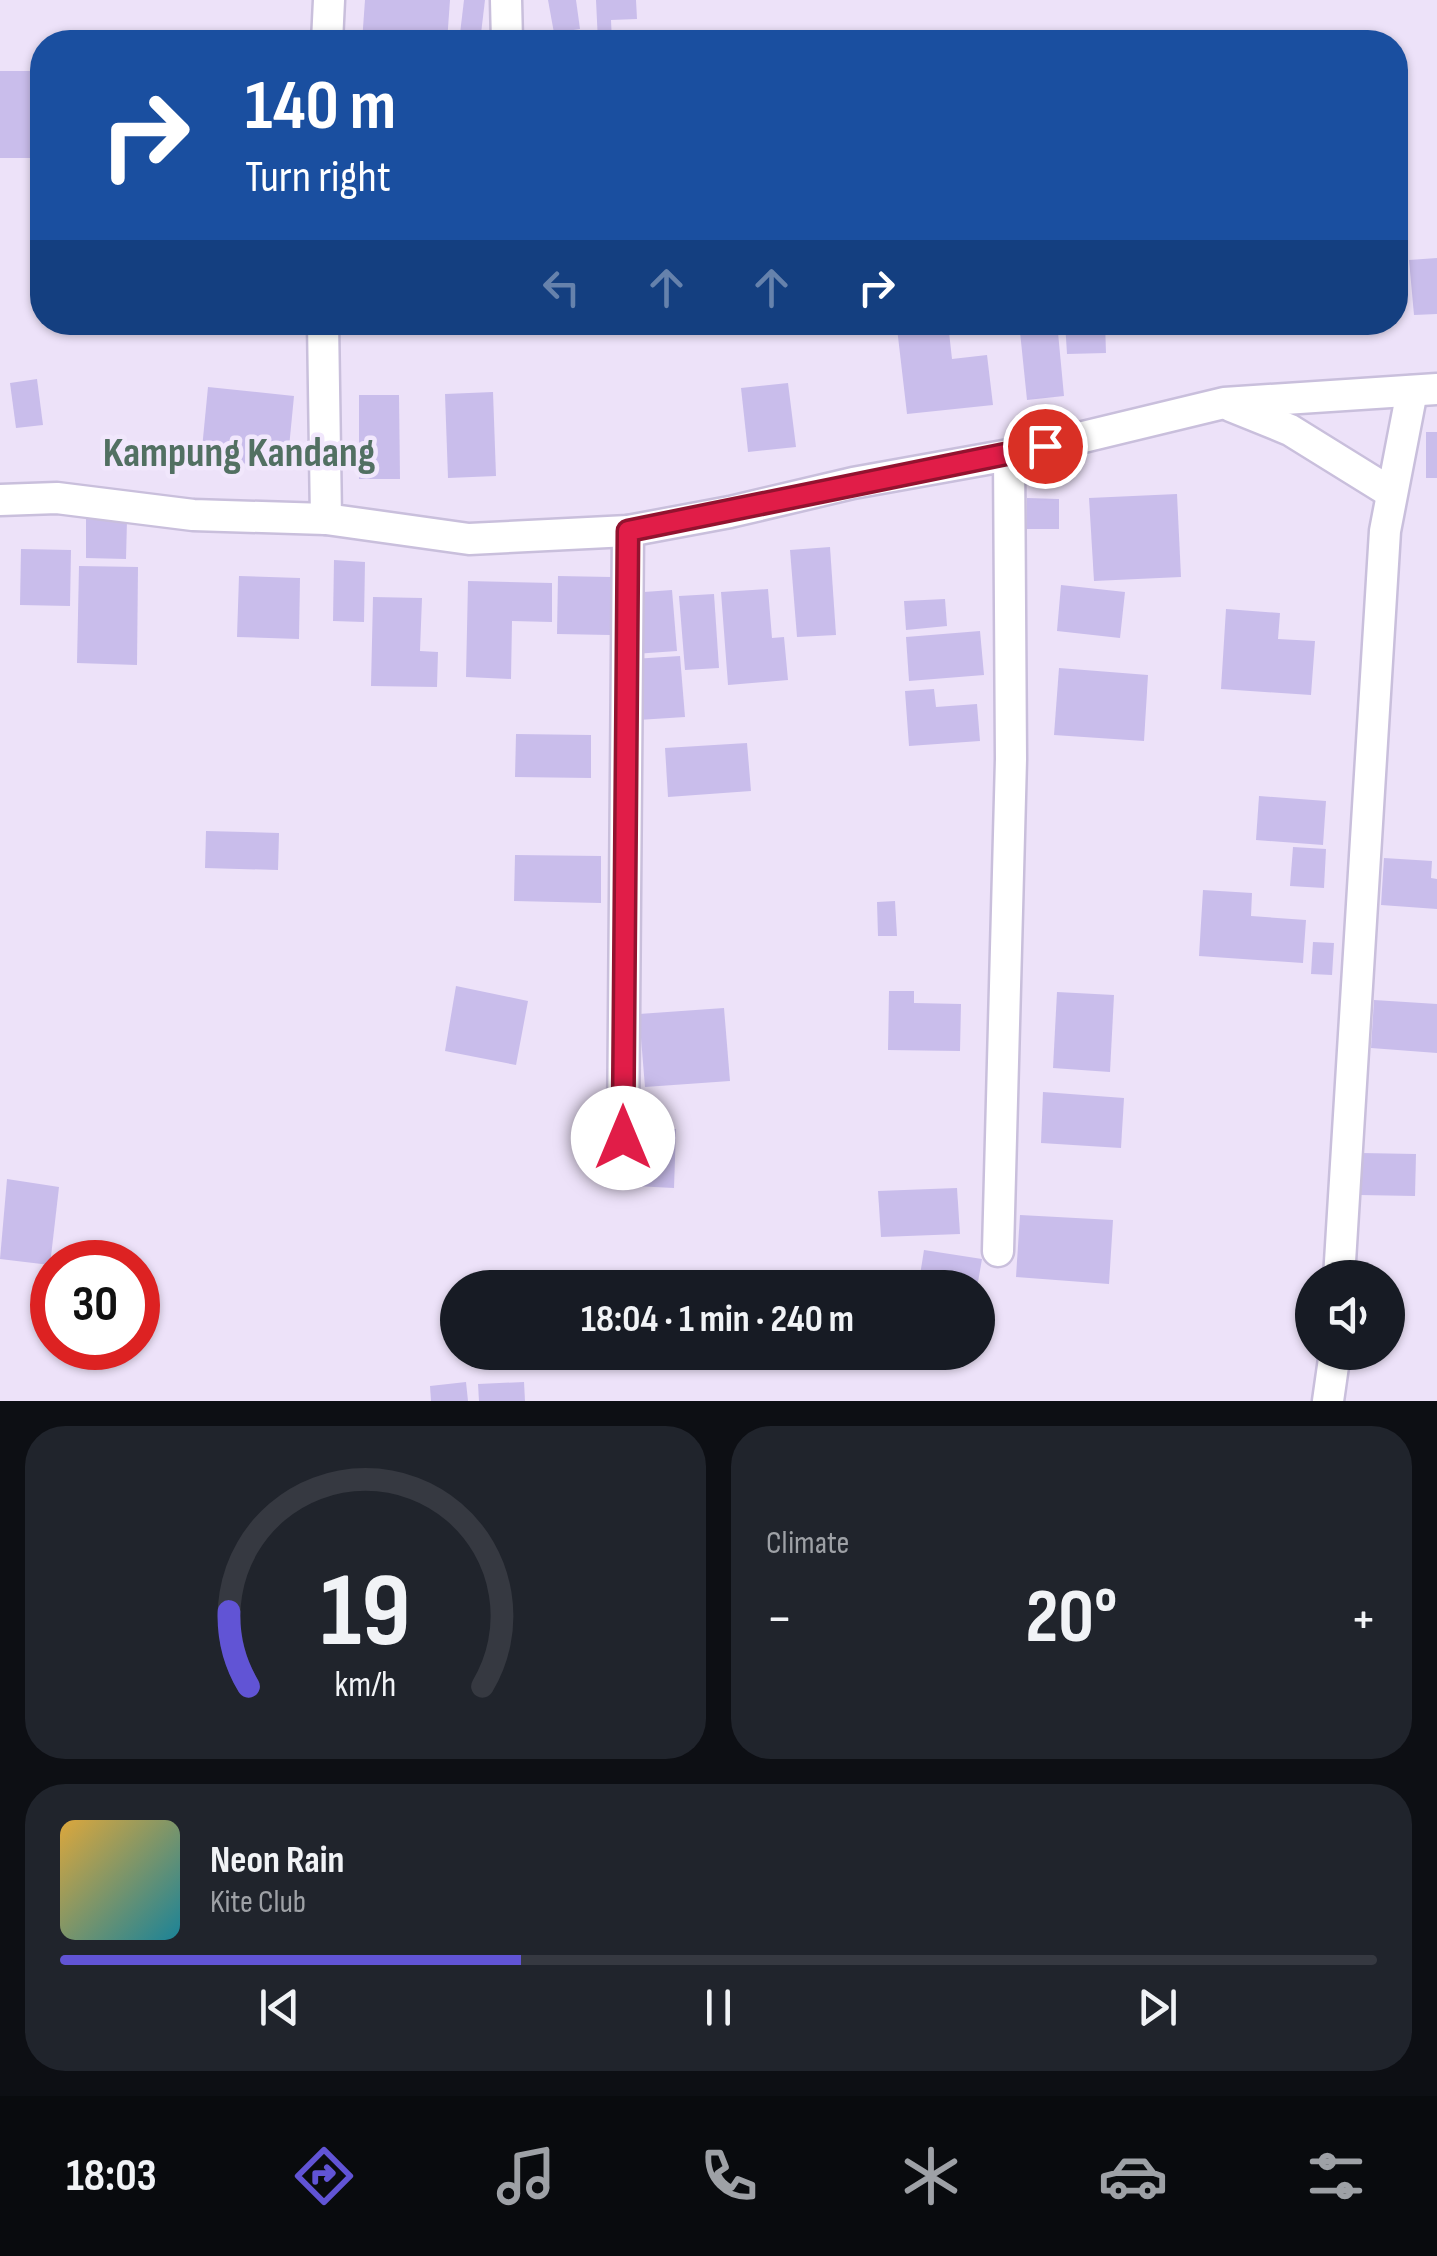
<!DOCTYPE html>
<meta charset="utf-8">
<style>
body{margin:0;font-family:"Sofia Sans Condensed",sans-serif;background:#20242c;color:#f1f3f6;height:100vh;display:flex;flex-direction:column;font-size:38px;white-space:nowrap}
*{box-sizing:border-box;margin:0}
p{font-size:32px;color:#9ea1a6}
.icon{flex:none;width:55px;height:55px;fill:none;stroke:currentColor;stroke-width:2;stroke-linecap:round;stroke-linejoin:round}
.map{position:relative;height:1401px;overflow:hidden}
.panel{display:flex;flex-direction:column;gap:25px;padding:25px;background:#0d0f14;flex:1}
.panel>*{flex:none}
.guide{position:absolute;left:30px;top:30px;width:1378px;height:305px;border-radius:40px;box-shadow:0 2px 8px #0004;background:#1a4fa0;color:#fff;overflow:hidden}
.controls{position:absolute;left:1295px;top:1260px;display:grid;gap:20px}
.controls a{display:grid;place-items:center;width:110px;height:110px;border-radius:50%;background:#171b24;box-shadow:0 2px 8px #0004;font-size:50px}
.speed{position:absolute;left:30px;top:1240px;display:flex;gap:20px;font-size:50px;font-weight:700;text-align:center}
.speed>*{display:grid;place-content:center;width:130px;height:130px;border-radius:50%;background:#171b24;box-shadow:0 2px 8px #0004;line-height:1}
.speed .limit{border:15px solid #d22;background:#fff;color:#111}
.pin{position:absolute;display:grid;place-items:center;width:85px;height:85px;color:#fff;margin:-42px;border:5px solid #fff;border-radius:50%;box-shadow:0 2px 10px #0007}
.me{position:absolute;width:110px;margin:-55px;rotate:0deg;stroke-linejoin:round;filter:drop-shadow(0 0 8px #0008)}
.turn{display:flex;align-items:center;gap:35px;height:210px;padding:0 50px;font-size:45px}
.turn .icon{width:130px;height:130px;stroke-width:2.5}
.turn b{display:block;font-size:70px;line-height:85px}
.lanes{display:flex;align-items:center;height:95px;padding:0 50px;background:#0003;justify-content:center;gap:50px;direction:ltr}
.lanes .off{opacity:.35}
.big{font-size:75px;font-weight:700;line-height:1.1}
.panel .widget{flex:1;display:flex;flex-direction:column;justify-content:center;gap:15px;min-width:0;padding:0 35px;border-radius:40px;background:#20242c}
.panel .dial{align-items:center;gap:0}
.dial svg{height:260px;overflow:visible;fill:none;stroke:#363941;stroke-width:7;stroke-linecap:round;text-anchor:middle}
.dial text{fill:#f1f3f6;stroke:none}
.song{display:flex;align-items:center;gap:30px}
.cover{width:120px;height:120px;border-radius:15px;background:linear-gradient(135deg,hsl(40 70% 55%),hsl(190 70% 35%))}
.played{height:10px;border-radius:5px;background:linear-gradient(90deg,#6154d5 35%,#363941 35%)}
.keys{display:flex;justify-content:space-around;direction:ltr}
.heat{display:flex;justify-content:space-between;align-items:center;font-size:55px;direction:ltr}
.panel .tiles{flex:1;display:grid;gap:25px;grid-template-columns:1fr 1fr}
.widget:last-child{grid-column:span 2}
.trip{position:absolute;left:440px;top:1270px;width:555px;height:100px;border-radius:50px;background:#171b24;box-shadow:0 2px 8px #0004;font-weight:700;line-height:100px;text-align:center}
.tab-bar{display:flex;height:160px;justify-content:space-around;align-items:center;background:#090b0e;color:#9ea1a6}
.tab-bar .icon{width:70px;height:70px}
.tab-bar .current{color:#6154d5}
.tab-bar b{font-size:45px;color:#f1f3f6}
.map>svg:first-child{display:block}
.building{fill:#c9bdeb}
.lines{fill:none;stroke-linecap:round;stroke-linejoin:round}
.minor-casing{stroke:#c9bfdc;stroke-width:35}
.minor{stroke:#fff;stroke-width:30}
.route-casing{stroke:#92132f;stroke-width:25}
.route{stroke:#e11d48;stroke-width:18}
.labels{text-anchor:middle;stroke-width:9;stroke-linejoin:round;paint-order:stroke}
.quarter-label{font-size:42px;font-weight:bold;fill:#527062;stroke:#f1e7fc}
</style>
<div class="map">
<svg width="1437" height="1401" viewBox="0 0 1437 1401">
<rect width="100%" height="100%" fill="#ede2f9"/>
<!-- building -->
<g class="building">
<polygon points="365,0 450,0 447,42 362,42"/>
<polygon points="464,0 485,0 480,42 459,42"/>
<polygon points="548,0 576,0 580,29 554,33"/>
<polygon points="596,0 636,0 637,19 611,20 612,42 598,42"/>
<rect x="0" y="71" width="41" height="87"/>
<polygon points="1437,258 1437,314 1414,315 1409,260"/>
<polygon points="1019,322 1057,322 1064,396 1027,400"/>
<polygon points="1065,322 1105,322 1106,353 1067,354"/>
<polygon points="948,323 952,359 987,355 993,405 907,414 897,328"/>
<polygon points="37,379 43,425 16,428 10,383"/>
<polygon points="788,383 796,447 748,452 741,388"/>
<polygon points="208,387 294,396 287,468 201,459"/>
<polygon points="493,392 496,476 448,478 445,394"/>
<polygon points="359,395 399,395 400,479 359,479"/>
<rect x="1426" y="432" width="11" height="46"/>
<polygon points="1177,494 1181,577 1094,581 1089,498"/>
<polygon points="1027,498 1059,499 1059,529 1027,529"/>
<polygon points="86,519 127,520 126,559 86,558"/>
<polygon points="830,547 836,635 797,637 790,550"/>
<polygon points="21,549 71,550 70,606 20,605"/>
<polygon points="334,560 365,562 364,622 333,621"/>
<polygon points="79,566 138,567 137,665 77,663"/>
<polygon points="239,576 300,578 299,639 237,637"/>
<polygon points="558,576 611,577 610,635 557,634"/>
<polygon points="468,581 552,583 552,622 512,621 511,679 466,677"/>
<polygon points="1061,585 1125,592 1120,638 1057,631"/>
<polygon points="768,589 772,638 784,637 788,680 728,685 721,592"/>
<polygon points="672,590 677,651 634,654 630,593"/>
<polygon points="714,594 719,668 685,670 679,596"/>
<polygon points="373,597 422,598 420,651 438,652 437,687 371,686"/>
<polygon points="945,599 947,626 906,630 904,601"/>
<polygon points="1226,609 1280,613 1278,639 1315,641 1311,695 1221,689"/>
<polygon points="980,631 984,675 909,681 906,637"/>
<polygon points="680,656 685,717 638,720 633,659"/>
<polygon points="1059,668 1148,675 1144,741 1054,735"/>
<polygon points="934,689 936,707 977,704 980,741 909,746 905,691"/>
<polygon points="516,734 591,735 591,778 515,777"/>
<polygon points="747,743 751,791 668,797 665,748"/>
<polygon points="1259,796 1326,801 1323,845 1256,840"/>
<polygon points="206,831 279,833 278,870 205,868"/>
<polygon points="1293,847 1326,849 1324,888 1290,886"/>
<polygon points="515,855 601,856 601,903 514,901"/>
<polygon points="1384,858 1432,861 1431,878 1437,879 1437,909 1381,905"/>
<polygon points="1203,890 1252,893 1251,916 1306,920 1303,963 1199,956"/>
<polygon points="895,901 897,936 878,936 877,902"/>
<polygon points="1313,942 1334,943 1332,975 1311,974"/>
<polygon points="456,986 528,1001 516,1065 445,1051"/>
<polygon points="889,991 914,991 914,1003 961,1004 960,1051 888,1050"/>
<polygon points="1057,992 1114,995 1110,1072 1053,1068"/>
<polygon points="1374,1000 1437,1004 1437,1053 1371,1048"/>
<polygon points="724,1008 730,1081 645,1087 639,1014"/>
<polygon points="1043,1092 1124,1098 1121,1148 1041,1143"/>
<polygon points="637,1127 676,1129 674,1188 635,1186"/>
<polygon points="1361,1153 1416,1154 1415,1196 1360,1195"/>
<polygon points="7,1179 59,1187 50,1265 0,1259"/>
<polygon points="957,1188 960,1234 881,1237 878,1191"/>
<polygon points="1020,1215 1113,1220 1109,1284 1016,1277"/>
<polygon points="924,1250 982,1259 977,1288 918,1288"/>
<polygon points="466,1382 468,1401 431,1401 430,1386"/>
<polygon points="524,1382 525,1401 479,1401 478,1384"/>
</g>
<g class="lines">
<!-- minor casing -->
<g class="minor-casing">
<g id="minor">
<polyline points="506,0 507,42"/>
<polyline points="327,42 329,0"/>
<polyline points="323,322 326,519 469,539 628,531 730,512 853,483 1009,455 1224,403 1437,389"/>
<polyline points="1231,406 1290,430 1390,492"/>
<polyline points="0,500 57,498 193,515 326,519"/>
<polyline points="623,1138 628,531"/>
<polyline points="998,1251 1011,759 1009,455"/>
<polyline points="1339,1278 1385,531 1412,391"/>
<polyline points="1328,1401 1335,1352"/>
</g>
</g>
<!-- minor -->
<use href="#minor" class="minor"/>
</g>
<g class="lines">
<!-- route casing -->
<g class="route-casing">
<polyline id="route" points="623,1138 628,531 1045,446"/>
</g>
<!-- route -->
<use href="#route" class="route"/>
</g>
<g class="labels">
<!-- quarter labels -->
<g class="quarter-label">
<text x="239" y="466">Kampung Kandang</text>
</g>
</g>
</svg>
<div class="controls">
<a><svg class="icon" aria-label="sound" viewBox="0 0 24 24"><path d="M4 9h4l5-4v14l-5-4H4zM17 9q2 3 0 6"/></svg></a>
</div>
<div class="speed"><div class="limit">30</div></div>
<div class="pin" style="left:1045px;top:446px;background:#d93025"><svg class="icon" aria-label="arrive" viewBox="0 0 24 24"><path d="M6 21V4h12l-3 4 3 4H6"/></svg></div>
<svg class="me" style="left:623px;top:1138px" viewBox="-20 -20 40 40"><circle r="19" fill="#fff"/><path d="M0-13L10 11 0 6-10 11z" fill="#e11d48"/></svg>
<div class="trip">18:04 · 1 min · 240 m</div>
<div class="guide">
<div class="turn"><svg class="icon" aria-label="right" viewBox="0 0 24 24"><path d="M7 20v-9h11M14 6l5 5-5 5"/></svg><div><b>140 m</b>Turn right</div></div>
<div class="lanes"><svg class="icon off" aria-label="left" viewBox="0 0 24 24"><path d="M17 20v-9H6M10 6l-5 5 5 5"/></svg><svg class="icon off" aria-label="ahead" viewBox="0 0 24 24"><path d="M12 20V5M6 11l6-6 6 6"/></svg><svg class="icon off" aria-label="ahead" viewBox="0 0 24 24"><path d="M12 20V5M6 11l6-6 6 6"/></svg><svg class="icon" aria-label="right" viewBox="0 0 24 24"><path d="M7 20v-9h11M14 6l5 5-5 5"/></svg></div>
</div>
</div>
<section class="panel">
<div class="tiles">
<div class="widget dial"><svg viewBox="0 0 100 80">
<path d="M14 69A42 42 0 1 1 86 69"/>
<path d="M14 69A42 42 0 0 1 8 46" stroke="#6154d5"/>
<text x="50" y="56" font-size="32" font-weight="700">19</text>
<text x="50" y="72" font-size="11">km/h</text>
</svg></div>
<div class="widget"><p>Climate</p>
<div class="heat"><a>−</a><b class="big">20°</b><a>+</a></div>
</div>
<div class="widget">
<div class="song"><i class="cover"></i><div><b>Neon Rain</b><p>Kite Club</p></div></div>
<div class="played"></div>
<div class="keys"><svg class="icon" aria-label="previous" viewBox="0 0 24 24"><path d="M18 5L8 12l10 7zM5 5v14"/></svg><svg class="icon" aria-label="pause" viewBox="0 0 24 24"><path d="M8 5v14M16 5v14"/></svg><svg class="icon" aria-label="next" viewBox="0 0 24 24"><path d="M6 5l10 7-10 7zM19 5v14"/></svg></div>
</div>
</div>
</section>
<nav class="tab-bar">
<b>18:03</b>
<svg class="icon current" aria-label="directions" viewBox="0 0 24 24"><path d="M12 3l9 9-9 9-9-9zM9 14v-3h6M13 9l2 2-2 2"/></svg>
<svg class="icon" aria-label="music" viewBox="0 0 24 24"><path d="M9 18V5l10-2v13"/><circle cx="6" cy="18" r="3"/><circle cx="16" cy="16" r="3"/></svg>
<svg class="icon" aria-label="phone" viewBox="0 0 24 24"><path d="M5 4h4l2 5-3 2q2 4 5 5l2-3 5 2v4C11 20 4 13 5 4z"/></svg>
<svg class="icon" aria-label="climate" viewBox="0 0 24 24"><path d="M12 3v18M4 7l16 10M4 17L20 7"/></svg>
<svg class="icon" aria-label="car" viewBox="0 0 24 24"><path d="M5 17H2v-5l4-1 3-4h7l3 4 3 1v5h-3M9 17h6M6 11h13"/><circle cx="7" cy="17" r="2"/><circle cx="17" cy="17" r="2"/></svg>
<svg class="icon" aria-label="filters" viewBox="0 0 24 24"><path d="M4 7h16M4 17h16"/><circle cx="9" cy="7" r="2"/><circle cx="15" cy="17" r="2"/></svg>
</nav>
